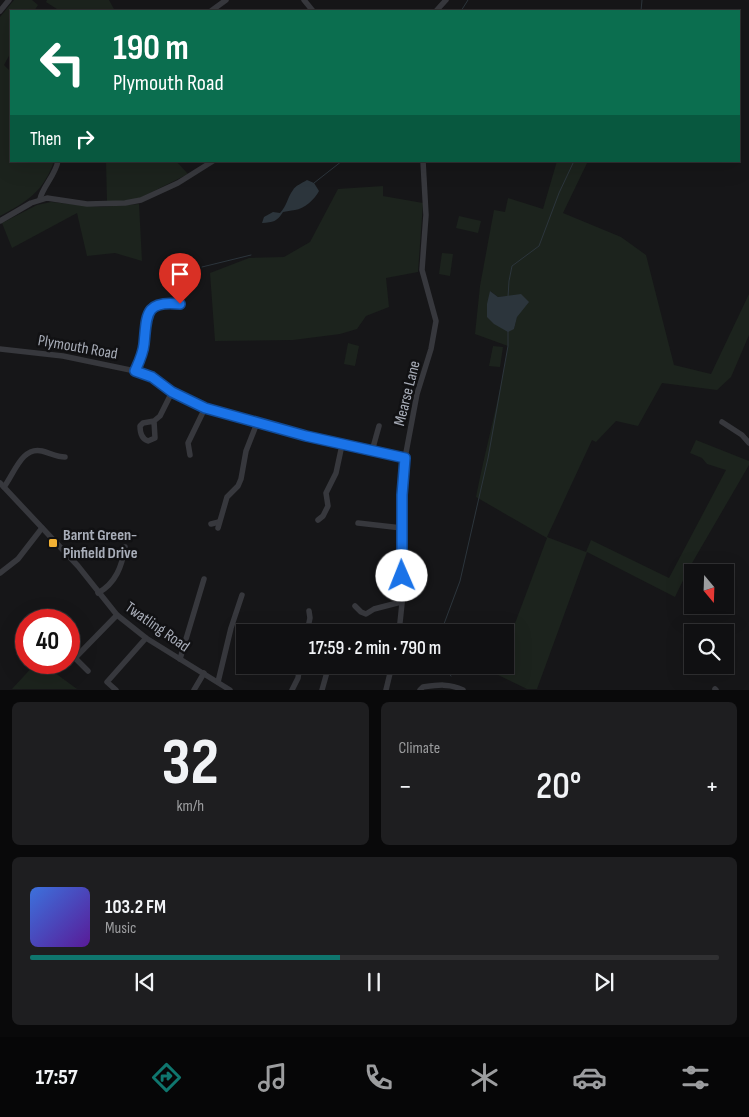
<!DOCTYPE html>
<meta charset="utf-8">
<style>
body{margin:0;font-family:"Sofia Sans Condensed",sans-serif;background:#1e1e20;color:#f1f3f6;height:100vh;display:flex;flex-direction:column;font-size:19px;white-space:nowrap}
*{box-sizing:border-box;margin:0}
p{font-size:16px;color:#9c9d9f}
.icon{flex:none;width:28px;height:28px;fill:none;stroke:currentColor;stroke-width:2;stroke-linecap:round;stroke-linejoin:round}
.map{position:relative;height:690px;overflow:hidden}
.drawer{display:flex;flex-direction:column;gap:12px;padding:12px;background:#09090a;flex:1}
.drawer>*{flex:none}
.hud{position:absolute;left:10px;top:10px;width:730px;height:152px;border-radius:0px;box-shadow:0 5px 20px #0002,0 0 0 1px #303032;background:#0b6e4f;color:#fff;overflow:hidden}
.needle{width:32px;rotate:161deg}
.fabs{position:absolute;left:684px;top:564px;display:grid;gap:10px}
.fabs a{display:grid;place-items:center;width:50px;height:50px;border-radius:0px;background:#101012;box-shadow:0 5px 20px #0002,0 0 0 1px #303032;font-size:25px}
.speed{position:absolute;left:15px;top:609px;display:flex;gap:10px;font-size:25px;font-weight:700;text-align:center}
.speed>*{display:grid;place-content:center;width:65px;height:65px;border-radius:50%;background:#101012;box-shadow:0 5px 20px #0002,0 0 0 1px #303032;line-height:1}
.speed .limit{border:8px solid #d22;background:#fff;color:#111}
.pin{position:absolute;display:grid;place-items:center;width:42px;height:42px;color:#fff;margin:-51px -21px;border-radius:50% 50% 50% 0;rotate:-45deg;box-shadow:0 0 5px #0007}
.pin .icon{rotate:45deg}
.me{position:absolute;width:55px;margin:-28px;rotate:359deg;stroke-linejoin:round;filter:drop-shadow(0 0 4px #0008)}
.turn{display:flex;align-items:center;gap:18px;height:105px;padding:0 20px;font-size:22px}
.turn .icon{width:65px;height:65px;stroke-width:2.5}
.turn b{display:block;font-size:35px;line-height:42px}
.then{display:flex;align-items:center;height:48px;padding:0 20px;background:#0003;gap:10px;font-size:19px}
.big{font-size:38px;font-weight:600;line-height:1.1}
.drawer .tile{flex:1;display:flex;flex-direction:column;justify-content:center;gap:8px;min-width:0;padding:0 18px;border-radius:8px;background:#1e1e20}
.drawer .dial{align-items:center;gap:0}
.dial b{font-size:65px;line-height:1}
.song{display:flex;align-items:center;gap:15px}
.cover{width:60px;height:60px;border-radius:8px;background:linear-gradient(135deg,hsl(220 70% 55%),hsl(270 70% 35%))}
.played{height:5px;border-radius:2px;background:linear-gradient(90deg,#0f766e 45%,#303032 45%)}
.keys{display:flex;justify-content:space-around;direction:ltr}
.heat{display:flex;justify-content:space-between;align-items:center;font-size:28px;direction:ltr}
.drawer .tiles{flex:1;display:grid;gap:12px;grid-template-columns:1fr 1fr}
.tile:last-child{grid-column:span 2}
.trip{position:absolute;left:236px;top:624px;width:278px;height:50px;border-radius:0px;background:#101012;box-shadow:0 5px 20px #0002,0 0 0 1px #303032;font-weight:600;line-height:50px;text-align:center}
.tab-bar{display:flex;height:80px;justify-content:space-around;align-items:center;background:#060607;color:#9c9d9f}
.tab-bar .icon{width:35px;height:35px}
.tab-bar .current{color:#0f766e}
.tab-bar b{font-size:22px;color:#f1f3f6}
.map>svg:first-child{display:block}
.green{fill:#1c231d;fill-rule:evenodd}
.water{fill:#2c353c}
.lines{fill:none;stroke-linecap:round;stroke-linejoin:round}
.stream{stroke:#2c353c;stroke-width:1}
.minor{stroke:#37383d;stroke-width:5.5}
.route-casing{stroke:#114b97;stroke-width:12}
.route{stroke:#1a73e8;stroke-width:9}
.poi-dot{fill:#f2b134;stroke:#111113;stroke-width:2}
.labels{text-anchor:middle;stroke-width:5;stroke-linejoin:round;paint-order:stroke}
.street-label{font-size:16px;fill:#a8adb8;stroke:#111113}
.poi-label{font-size:16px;font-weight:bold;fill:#a8adb8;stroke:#111113;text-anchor:start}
</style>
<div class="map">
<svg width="749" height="690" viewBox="0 0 749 690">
<rect width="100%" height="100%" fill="#161618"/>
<!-- green -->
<g class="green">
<path d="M14,0H32L38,5L34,11H11V52L4,65L11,72V161H54C44,191 27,202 0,216V17Z"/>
<polygon points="47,0 109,0 115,11 60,11 46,2"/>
<polygon points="106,161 176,161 188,174 136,200 107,202"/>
<path d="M557,161H588L563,213L621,237L646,255L674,365L711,374L749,294V335L731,377L717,390L662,383L638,426L616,421L596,442L592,440L547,537L586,552L591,540L669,578L726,470L707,464L702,458L690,453L696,440L749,461V465L688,570L675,597L587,552L537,689H527L496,674L499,665H505V650L547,538L476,497C486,446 500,397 508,346L475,334L480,286L494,210L505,212L508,198L543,209ZM490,291L498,297L508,296L517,316L514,329Z"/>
<polygon points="383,186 383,196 423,203 418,272 386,278 389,307 366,316 357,329 340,334 293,340 215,341 210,273 249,258 284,257 310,242 338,189"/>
<polygon points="51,202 100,207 139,204 142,261 115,253 87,256 77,213 12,248 2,223 37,205"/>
<polygon points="459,216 481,221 478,233 456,228"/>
<polygon points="442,253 453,254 450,276 439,274"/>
<polygon points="348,343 359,346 355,366 344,364"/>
<polygon points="493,346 503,347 500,367 489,366"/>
<polygon points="37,662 58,663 51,670 77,689 12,689"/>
</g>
<!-- water -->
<g class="water">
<path d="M307,180L314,183L319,191C315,199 304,209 295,210C290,211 287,211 283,212C277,222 273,222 262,223L264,217L273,212L280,213C287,206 287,198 293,190C295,186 302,183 307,180Z"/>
<polygon points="490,291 498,297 521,294 529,302 517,317 514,329 508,332 494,324 487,317 487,304"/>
</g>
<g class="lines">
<!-- stream -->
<g class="stream">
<polyline points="461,11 468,0"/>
<polyline points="641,11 642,0"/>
<polyline points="314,183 342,161"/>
<polyline points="202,267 251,255"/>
<polyline points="508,297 509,281 512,266 539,246 559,193 574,161"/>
<polyline points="441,632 460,581 488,458 508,346 508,331"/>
<polyline points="443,665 451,676"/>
</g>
<!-- minor -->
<g class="minor">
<polyline points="304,0 313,11"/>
<polyline points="0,11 9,0"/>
<polyline points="211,11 226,0"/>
<polyline points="436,11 446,0"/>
<path d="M40,199C43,186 55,176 58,161"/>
<polyline points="0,221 31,203 47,198 87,204 125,203 141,200 178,183 213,161"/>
<polyline points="0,349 63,356 135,371 152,377 172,392 205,408 306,436 405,458"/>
<path d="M135,371C139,362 143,354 144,344C147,315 143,300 180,305"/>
<path d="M154,421L143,423L140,426C140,432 142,439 148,441L155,438L154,421L160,416L172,392"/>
<polyline points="722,422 742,435 749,443"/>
<polyline points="372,451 379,426"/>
<polyline points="190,455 188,443 205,408"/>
<polyline points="0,483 78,566 117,615 146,638 230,690"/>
<path d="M4,487C14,474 22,446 42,451C50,453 57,457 65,457"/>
<polyline points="318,520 323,516 328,506 326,493 336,473 342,445"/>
<polyline points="358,523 402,528"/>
<polyline points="211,524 219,522"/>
<polyline points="218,528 227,497 238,486 241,479 246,451 257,423"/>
<polyline points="0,573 18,559 42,528"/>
<path d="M98,593C116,583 122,566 125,547"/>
<polyline points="355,606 361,612 366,614 374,609 401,602"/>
<polyline points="307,632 310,618 309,611"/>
<polyline points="399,632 403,594 402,495 405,458 417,394 431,349 436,321 422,270 426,215 423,161"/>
<polyline points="180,659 204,579"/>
<polyline points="88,671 75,658 117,615"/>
<polyline points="218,682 231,628 242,595"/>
<polyline points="715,689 716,690"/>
<polyline points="116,690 107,682 146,638"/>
<polyline points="194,690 204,673"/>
<polyline points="292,690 298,678 300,665"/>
<polyline points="322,690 329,665"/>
<polyline points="386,690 392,665"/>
<path d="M420,690L423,687C437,685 449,683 463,690"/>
</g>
</g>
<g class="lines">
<!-- route casing -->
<g class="route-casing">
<path id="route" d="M180,304C144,300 147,315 144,344C143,354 139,362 135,371L152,377L172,392L205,408L306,436L405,458L402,495V576"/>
</g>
<!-- route -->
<use href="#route" class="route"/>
</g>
<!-- markers -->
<rect class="poi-dot" x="48" y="538" width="10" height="10" rx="2.5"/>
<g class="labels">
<!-- street labels -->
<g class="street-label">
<text transform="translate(78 346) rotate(10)" y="6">Plymouth Road</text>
<text transform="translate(406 393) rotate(-76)" y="6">Mearse Lane</text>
<text transform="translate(158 626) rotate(35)" y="6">Twatling Road</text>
</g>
<!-- poi labels -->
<g class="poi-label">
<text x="63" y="540">Barnt Green-<tspan x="63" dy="18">Pinfield Drive</tspan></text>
</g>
</g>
</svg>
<div class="fabs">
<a><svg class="needle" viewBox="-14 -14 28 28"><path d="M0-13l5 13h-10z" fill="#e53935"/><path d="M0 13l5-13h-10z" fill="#9c9d9f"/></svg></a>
<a><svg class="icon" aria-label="search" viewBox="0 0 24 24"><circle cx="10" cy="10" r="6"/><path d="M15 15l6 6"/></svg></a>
</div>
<div class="speed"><div class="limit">40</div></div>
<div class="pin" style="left:180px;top:304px;background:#d93025"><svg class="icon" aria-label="arrive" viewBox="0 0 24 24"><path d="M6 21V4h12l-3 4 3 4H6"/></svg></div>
<svg class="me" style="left:402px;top:576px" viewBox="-20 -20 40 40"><circle r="19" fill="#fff"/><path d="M0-13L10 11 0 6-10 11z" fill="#1a73e8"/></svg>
<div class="trip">17:59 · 2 min · 790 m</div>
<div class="hud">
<div class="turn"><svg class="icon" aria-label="left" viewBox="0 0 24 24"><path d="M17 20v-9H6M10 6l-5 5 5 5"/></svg><div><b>190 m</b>Plymouth Road</div></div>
<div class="then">Then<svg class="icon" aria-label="right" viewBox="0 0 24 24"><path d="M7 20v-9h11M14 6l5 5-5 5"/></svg></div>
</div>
</div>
<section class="drawer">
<div class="tiles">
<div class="tile dial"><b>32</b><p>km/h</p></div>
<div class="tile"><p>Climate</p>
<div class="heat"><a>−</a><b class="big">20°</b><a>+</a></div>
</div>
<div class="tile">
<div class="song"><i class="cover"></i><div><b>103.2 FM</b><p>Music</p></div></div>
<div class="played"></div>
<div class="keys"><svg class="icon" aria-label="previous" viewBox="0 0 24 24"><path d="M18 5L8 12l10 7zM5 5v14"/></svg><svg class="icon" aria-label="pause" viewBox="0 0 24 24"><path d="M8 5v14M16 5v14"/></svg><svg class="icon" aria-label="next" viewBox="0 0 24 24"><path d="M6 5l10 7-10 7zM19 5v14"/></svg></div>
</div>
</div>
</section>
<nav class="tab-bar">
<b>17:57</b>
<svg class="icon current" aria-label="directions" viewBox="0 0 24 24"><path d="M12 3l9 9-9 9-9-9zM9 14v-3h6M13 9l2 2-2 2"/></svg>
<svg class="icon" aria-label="music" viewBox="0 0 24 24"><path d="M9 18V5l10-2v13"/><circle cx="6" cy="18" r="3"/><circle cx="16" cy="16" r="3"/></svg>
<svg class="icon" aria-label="phone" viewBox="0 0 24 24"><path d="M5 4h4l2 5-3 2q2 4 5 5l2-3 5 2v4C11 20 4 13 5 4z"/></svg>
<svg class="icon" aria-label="climate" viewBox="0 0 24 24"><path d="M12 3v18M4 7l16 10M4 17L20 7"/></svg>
<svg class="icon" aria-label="car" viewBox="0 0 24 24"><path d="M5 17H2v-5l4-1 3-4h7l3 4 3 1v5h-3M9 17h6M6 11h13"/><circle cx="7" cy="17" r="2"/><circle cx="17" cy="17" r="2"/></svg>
<svg class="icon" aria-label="filters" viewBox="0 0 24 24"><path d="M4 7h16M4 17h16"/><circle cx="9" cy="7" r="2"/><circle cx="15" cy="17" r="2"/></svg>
</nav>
